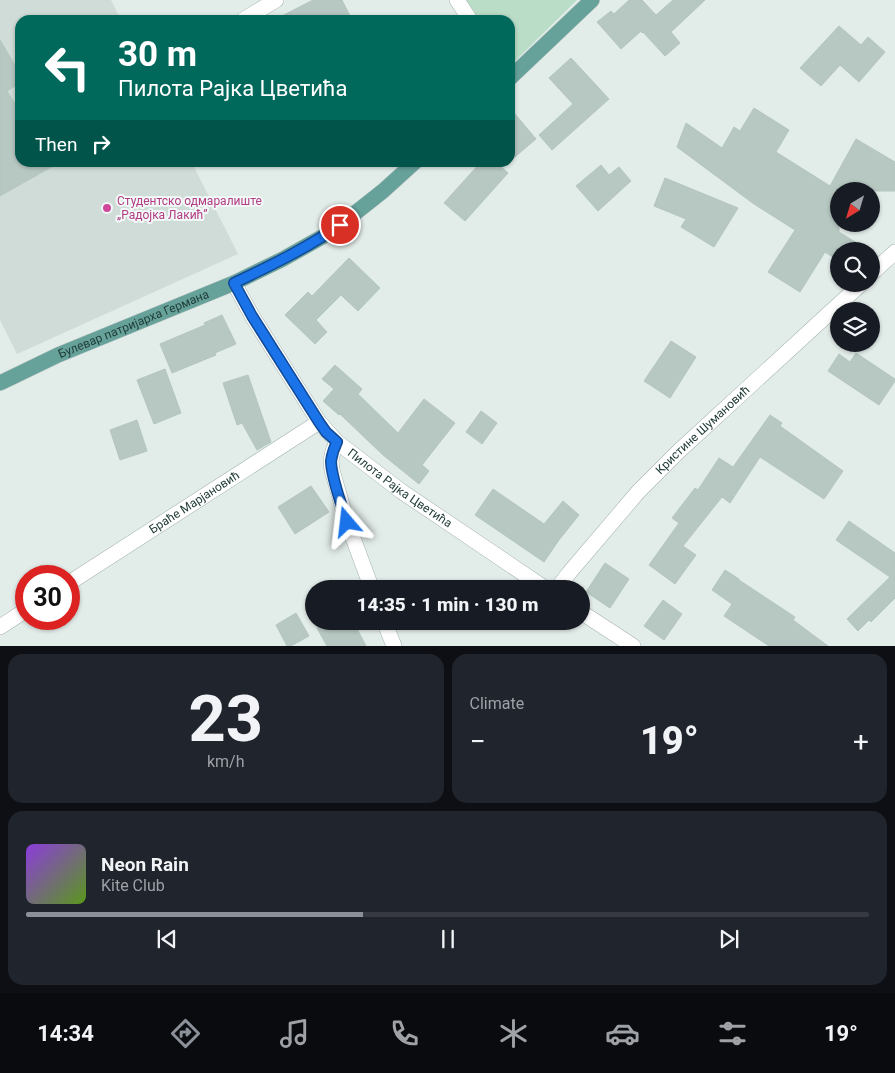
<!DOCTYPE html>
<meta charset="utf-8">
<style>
body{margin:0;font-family:Roboto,sans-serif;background:#20242c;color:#f1f3f6;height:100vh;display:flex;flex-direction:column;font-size:19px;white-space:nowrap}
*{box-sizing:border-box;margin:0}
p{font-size:16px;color:#9ea1a6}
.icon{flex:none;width:28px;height:28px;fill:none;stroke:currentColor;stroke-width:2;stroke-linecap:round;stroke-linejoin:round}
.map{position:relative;height:646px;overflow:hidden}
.drawer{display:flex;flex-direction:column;gap:8px;padding:8px;background:#0d0f14;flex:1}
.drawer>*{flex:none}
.hud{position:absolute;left:15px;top:15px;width:500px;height:152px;border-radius:15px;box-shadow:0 1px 4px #0004;background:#00695c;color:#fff;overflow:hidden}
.needle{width:32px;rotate:218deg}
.fabs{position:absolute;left:830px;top:182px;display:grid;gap:10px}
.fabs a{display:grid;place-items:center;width:50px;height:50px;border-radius:50%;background:#171b24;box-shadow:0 1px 4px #0004;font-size:25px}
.speed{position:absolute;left:15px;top:565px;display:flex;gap:10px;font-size:25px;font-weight:700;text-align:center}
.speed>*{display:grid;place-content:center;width:65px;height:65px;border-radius:50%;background:#171b24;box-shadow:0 1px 4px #0004;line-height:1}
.speed .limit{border:8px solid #d22;background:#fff;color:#111}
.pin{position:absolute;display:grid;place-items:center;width:42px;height:42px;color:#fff;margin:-21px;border:2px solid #fff;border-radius:50%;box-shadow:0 1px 5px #0007}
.me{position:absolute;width:55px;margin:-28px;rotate:343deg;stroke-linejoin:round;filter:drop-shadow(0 0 4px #0008)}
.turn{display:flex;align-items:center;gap:18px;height:105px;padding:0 20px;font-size:22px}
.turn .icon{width:65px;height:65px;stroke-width:2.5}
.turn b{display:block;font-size:35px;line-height:42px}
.then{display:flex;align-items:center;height:48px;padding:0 20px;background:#0003;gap:10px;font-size:19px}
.big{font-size:38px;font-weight:800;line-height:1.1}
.drawer .widget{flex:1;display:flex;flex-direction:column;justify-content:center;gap:8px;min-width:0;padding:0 18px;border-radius:15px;background:#20242c}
.drawer .dial{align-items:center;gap:0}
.dial b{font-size:65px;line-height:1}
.song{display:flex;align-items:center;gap:15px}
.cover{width:60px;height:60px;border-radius:8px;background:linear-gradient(135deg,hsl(270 70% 55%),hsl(90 70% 35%))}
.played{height:5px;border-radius:2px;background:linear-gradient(90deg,#8c9099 40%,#363941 40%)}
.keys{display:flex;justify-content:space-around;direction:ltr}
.heat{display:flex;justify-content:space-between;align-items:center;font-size:28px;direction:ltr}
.drawer .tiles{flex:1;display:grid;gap:8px;grid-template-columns:1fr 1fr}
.widget:last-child{grid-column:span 2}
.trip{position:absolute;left:305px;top:580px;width:285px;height:50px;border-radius:25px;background:#171b24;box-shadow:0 1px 4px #0004;font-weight:800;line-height:50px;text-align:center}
.menu{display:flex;height:80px;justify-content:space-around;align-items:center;background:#090b0e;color:#9ea1a6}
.menu .icon{width:35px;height:35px}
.menu .current{color:#8c9099}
.menu b{font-size:22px;color:#f1f3f6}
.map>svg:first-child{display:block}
.built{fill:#d0dcd8}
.green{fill:#baddc8}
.building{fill:#b7c7c2;stroke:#b4c6c1}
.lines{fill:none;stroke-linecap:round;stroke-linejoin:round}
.minor-casing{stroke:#a5b4b1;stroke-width:16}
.major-casing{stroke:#c1c9c8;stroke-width:16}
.minor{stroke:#fff;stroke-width:15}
.major{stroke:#66a29a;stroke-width:15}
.route-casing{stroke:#114b97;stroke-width:12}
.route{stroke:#1a73e8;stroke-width:9}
.hotel-dot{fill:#d1479c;stroke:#f2f9f6;stroke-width:2}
.labels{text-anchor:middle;stroke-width:4;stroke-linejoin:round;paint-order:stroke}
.hotel-label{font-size:12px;fill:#b23c85;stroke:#f2f9f6;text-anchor:start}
.street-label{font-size:12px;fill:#223d39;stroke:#f2f9f6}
</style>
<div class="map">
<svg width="895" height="646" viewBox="0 0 895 646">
<rect width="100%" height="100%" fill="#e2ece9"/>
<!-- built -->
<polygon class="built" points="0,0 111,0 121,20 20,20 20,162 192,163 238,254 17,354 0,320"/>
<!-- green -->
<polygon class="green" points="458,0 577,0 510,66 510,20 471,20"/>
<!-- building -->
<g class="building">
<polygon points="313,0 342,0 352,20 274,20"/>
<polygon points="629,0 642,0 656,15 673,0 705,0 671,32 680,43 665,56 643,32 642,33 641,31 621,49 597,22 611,11 614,14"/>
<polygon points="839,26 861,45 868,37 885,52 859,82 840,65 821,86 800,68"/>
<polygon points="0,40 20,74 20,83 7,91 20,112 20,162 60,162 0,196"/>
<polygon points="571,58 609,99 552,150 539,135 573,104 549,78"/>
<polygon points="510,108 536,139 510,161"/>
<polygon points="754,108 789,130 776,152 830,186 856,139 895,162 895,191 839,191 839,232 870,251 839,251 839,261 825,252 800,292 768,272 795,230 754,204 677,147 686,123 722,148 734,127 740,131"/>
<polygon points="481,162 496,162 508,173 465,221 444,203"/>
<polygon points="601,165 609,175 619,167 631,181 598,211 576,186"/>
<polygon points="665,178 738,208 714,247 681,227 686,219 654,206"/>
<polygon points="349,258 380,288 358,311 341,295 316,320 327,332 315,344 285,315 308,292 312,296"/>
<polygon points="222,315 236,344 215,353 216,355 172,373 160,344 205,325 204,323"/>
<polygon points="671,341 696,357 670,398 644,381"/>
<polygon points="856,353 895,379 895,381 879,405 828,371 839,354 850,362"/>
<polygon points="335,365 362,389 358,394 398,433 424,399 455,423 422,465 429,471 419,484 383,455 340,414 339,415 323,401 334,389 322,379"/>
<polygon points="165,369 181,413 154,424 137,380"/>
<polygon points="248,375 271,442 257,450 242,423 237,425 223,383"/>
<polygon points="481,411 497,423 482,444 466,432"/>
<polygon points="770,415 782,423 780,426 843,471 824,499 760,457 730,503 722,497 683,546 696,555 675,584 649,565 679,523 672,518 695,488 698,490 719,458 733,467"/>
<polygon points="137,420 147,451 120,460 110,430"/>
<polygon points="311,486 329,512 295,534 278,507"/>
<polygon points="493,489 544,524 563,501 579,515 559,540 544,562 475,515"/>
<polygon points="849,521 895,553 895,598 871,622 869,620 858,631 847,619 890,577 836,540"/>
<polygon points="605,563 629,579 610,608 586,592"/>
<polygon points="725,570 739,579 739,580 795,617 793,620 828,646 769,646 724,616 732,604 712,590"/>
<polygon points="663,600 682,614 664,640 644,626"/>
<polygon points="296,613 309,636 291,646 287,646 276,625"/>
<polygon points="329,621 353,621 366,646 327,646 317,628"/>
</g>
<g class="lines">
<!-- minor casing -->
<g class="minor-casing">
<g id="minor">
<polyline points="457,0 470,20"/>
<polyline points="243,20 276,0"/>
<polyline points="871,274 895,252"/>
<path id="s1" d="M234,283L252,316L319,422L337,442L401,491L546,589"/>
<polyline points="337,442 333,451 331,461 332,470 347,522 372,589"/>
<path id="s2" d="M69,583L319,422"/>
<path id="s3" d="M557,589L569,573L638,492L679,451L861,284"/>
<polyline points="581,612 633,646"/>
<polyline points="384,621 394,646"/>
<polyline points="0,627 26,610"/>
</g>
</g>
<!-- major casing -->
<g class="major-casing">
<g id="major">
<polyline points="510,78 592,0"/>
<path id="s4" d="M0,383L58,355L234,283L283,259L322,237L340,225L383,191L415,162"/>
</g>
</g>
<!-- minor -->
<use href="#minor" class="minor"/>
<!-- major -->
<use href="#major" class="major"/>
</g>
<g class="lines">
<!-- route casing -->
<g class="route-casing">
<path id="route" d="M340,225C307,248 270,266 234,283L252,316L319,422L326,432L337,442C334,448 332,454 331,461C331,477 342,506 347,522"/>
</g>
<!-- route -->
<use href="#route" class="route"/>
</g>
<!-- markers -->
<circle class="hotel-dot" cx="107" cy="208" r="5"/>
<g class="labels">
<!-- hotel labels -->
<g class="hotel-label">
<text x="117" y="205">Студентско одмаралиште<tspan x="117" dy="14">„Радојка Лакић”</tspan></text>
</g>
<!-- street labels -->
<g class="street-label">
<text dy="4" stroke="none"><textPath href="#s4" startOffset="146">Булевар патријарха Германа</textPath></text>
<text dy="4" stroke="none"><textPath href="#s3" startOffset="216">Кристине Шумановић</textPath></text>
<text dy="4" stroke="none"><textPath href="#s1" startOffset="268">Пилота Рајка Цветића</textPath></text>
<text dy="4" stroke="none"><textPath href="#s2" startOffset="149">Браће Марјановић</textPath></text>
</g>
</g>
</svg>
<div class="fabs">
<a><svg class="needle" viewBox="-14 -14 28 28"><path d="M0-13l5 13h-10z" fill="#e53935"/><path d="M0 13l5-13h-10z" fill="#9ea1a6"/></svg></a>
<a><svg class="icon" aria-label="search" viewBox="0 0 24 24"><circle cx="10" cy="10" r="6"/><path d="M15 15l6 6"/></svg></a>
<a><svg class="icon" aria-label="layers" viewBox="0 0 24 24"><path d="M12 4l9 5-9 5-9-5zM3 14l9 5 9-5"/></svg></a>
</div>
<div class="speed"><div class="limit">30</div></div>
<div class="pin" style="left:340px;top:225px;background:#d93025"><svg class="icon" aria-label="arrive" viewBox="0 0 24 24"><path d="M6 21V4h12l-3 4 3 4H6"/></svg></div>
<svg class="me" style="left:347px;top:522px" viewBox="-20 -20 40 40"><path d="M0-17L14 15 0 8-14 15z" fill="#1a73e8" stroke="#fff" stroke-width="4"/></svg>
<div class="trip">14:35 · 1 min · 130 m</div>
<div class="hud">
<div class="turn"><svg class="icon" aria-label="left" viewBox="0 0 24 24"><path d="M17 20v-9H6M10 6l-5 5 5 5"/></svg><div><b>30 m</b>Пилота Рајка Цветића</div></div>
<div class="then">Then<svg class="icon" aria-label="right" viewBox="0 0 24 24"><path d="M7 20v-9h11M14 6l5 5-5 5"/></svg></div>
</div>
</div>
<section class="drawer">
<div class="tiles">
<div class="widget dial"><b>23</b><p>km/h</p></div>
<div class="widget"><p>Climate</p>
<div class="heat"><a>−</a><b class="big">19°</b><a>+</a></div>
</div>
<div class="widget">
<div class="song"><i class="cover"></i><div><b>Neon Rain</b><p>Kite Club</p></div></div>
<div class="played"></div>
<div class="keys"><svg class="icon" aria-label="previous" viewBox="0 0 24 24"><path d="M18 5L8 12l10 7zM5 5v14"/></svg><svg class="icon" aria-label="pause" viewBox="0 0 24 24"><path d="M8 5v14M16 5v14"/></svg><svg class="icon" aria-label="next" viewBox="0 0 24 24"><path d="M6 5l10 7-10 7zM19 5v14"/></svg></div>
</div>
</div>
</section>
<nav class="menu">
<b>14:34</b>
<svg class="icon current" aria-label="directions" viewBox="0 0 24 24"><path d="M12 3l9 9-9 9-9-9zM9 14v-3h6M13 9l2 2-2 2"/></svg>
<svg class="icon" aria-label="music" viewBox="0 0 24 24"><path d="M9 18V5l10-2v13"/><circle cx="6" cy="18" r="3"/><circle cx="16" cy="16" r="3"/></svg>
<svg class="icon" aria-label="phone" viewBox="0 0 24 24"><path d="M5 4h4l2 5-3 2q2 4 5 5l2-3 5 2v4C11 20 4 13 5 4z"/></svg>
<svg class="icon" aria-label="climate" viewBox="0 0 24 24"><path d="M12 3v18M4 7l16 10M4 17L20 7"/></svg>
<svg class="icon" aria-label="car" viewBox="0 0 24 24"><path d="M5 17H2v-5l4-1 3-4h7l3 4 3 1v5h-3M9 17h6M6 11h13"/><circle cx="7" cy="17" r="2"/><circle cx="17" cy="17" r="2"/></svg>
<svg class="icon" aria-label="filters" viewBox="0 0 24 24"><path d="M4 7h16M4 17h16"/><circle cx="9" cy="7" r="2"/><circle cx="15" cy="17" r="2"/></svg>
<b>19°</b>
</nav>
